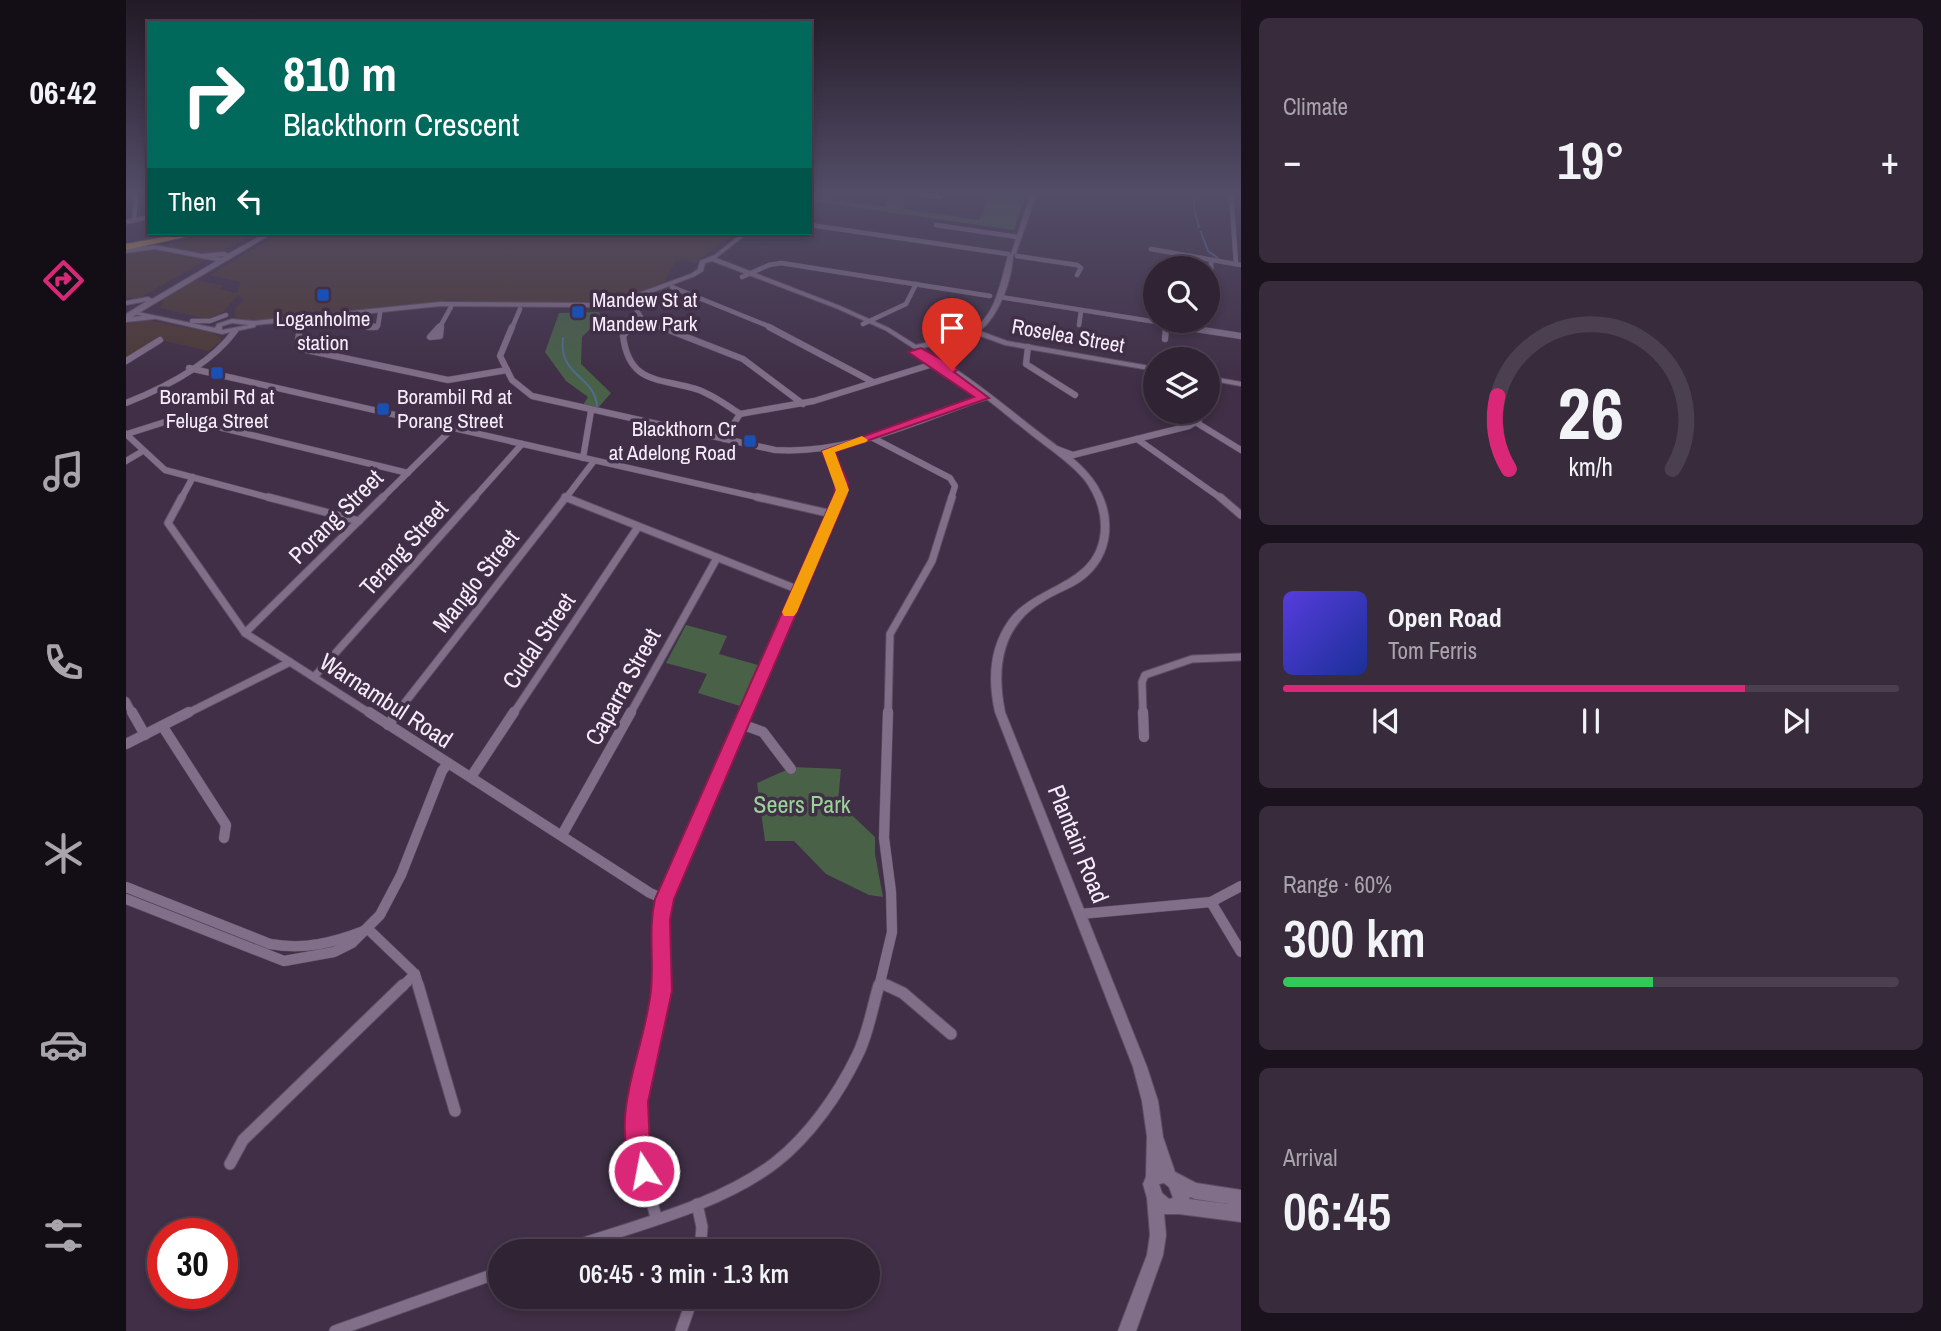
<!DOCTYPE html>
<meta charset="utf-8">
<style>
body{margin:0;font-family:"Archivo Narrow",sans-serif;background:#382b3c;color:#f1f3f6;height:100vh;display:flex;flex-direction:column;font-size:26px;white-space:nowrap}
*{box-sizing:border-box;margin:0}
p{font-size:23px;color:#a8a4ac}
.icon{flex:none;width:38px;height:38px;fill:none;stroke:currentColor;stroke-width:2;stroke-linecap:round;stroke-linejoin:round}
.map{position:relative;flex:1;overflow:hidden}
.panel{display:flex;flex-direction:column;gap:18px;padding:18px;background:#1a131d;width:700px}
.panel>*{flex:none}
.guide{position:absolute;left:21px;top:21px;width:665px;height:214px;border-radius:0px;box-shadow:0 4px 10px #0003,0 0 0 2px #4b404f;background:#00695c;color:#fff;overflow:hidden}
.controls{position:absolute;left:1017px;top:256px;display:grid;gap:14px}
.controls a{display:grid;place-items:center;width:77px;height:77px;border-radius:50%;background:#302334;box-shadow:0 4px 10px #0003,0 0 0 2px #4b404f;font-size:35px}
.speed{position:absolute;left:21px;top:1218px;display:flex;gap:14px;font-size:35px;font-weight:700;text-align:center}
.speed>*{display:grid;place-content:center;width:91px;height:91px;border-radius:50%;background:#302334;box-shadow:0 4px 10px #0003,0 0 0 2px #4b404f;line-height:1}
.speed .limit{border:10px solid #d22;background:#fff;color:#111}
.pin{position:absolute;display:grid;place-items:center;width:60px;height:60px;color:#fff;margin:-72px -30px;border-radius:50% 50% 50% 0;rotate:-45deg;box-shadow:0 0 7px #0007}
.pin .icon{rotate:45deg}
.me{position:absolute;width:77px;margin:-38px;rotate:349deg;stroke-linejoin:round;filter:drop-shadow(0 0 5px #0008)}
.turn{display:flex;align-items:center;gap:24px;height:147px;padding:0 21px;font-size:32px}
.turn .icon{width:91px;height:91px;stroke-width:2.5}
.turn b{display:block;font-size:49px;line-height:60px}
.then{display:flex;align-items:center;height:66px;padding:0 21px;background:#0003;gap:14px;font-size:26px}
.big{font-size:52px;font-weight:600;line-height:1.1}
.panel .widget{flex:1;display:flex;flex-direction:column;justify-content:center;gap:10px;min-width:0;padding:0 24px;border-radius:10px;background:#382b3c}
.panel .dial{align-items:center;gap:0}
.dial svg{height:182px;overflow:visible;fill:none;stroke:#4b404f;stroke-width:7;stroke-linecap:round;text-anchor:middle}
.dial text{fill:#f1f3f6;stroke:none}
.song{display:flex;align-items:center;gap:21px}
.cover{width:84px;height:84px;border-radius:10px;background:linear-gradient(135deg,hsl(250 70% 55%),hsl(230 70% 35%))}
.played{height:7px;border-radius:4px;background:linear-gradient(90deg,#db2777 75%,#4b404f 75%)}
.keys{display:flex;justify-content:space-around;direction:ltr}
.heat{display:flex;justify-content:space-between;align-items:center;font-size:38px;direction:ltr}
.charge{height:10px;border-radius:5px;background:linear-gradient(90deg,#34c759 60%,#4b404f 0)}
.trip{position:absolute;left:362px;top:1239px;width:392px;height:70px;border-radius:35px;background:#302334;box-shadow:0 4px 10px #0003,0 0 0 2px #4b404f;font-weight:600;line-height:70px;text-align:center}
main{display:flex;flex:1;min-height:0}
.tabs{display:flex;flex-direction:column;width:126px;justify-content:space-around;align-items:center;background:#130e15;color:#a8a4ac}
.tabs .icon{width:49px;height:49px}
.tabs .current{color:#db2777}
.tabs b{font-size:32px;color:#f1f3f6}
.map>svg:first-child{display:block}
.commercial{fill:#4d3935}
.green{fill:#486147}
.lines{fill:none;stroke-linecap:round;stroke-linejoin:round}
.stream{stroke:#506b93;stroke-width:2}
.minor-far4-casing{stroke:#5c4e62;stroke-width:5}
.minor-far3-casing{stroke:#5c4e62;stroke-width:7}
.minor-far2-casing{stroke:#5c4e62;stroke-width:9}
.minor-far1-casing{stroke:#5c4e62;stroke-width:11}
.minor-casing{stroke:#5c4e62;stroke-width:13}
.tertiary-casing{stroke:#5c4e62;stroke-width:2}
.secondary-casing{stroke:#5c4e62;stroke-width:2}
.motorway-casing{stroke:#5c4e62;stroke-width:2}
.minor-far4{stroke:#816e89;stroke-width:4.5}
.minor-far3{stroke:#816e89;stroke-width:6}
.minor-far2{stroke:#816e89;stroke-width:7}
.minor-far1{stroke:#816e89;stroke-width:10}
.minor{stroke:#816e89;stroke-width:11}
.tertiary{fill:#816e89;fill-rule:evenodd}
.secondary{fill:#816e89;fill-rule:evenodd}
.motorway{fill:#c39454;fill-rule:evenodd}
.route{fill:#db2777;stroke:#8e194d;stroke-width:2}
.slow{fill:#f59e0b}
.transit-dot{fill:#1a4fb4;stroke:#402f46;stroke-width:2.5}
.labels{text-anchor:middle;stroke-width:7;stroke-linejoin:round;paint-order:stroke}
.far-poi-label{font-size:21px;fill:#f7ecfb;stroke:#402f46;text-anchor:start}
.far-street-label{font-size:21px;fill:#f7ecfb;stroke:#402f46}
.street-label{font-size:24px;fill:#f7ecfb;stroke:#402f46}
.park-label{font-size:24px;fill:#99d398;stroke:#402f46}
</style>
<main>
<nav class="tabs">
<b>06:42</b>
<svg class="icon current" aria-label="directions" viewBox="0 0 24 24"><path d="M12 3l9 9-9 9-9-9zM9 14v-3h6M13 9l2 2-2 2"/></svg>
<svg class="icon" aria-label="music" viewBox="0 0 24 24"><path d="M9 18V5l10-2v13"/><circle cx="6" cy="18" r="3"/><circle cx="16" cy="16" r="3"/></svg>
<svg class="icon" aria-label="phone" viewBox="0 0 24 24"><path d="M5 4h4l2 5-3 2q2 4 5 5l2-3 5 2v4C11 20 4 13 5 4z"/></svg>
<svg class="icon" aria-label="climate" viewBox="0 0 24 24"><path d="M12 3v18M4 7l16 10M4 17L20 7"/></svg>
<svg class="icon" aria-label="car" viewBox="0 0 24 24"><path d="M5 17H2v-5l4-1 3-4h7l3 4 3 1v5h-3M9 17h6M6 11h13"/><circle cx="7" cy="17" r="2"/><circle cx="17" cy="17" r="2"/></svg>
<svg class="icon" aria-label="filters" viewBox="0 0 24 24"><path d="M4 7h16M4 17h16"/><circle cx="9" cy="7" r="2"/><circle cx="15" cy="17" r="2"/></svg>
</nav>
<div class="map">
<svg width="1115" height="1331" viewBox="0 0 1115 1331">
<rect width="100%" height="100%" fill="#402f46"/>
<!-- commercial -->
<g class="commercial">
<polygon points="92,233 129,233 11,299 0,297 0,253"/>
<polygon points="154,233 609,233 568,264 558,260 550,261 538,282 506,295 473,302 441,304 324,300 125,321 111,318 108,315 110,307 118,300 112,295 94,315 81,319 34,308 38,299 70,280 98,286 93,289 111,293 115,282 83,275"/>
<polygon points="22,320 87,333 95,338 95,341 83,351 30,339 0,358 0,323"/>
</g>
<!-- green -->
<g class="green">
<polygon points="767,193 783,195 776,209 853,220 864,193 899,196 888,230 684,201 684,196 759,207"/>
<polygon points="473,312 475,318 456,337 455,364 485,393 472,408 457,405 462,397 440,381 419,352 433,313"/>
<polygon points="560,625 601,636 593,654 632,665 614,706 572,693 581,674 540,663"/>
<polygon points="667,767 715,769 712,802 749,837 749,854 757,897 743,895 700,874 668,841 639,841 631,783"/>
</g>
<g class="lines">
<!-- stream -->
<g class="stream">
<polyline points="1068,206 1069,193"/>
<polyline points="1068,209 1073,227"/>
<polyline points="1075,232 1082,251 1092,258"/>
<path d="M437,338C432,376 469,376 471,406"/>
</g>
<!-- minor-far4 casing -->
<g class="minor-far4-casing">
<g id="minor-far4">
<polyline points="784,193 814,197"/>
<polyline points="1105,193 1110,264"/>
<polyline points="8,220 10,193"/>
<polyline points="684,225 882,254"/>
<polyline points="810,225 892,237"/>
<polyline points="1025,249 1115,265"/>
<polyline points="891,256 951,265 955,268 951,275"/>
<polyline points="616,277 643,265 655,263 864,296"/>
<polyline points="546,287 647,328"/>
<polyline points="1082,294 1086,292 1085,261"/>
<polyline points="874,297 1068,328"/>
<polyline points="506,302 516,319 540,328"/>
<polyline points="240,314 240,326 252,326 254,313"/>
<polyline points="66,321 84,321 100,315"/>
<polyline points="737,324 780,304 790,284"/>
<polyline points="315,325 325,307"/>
<polyline points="953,325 955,311"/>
<polyline points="174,328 175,321"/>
<polyline points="312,328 315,325"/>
<polyline points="315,328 315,325"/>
<polyline points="386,328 394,309"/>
<polyline points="502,328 516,319"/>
<polyline points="1040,328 1040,324"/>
</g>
</g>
<!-- minor-far3 casing -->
<g class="minor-far3-casing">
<g id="minor-far3">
<polyline points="174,327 172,340 180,350 322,380 381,370"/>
<polyline points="242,327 250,327"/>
<polyline points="313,327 304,337 314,336 315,327"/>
<path d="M386,327L374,356L386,380L406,396L649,450C724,455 791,420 860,397"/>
<path d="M504,327L497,336C503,384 533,378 570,389C586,394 600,405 614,414"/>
<polyline points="535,327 617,359 677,404"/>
<polyline points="643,327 747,382"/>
<polyline points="1057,327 1115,336"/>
<polyline points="1039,339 1040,327"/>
<polyline points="902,347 900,364 949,395"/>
<polyline points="0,361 34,340"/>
<polyline points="63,368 639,499"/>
<path d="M0,403C38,388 84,365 109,331"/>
<polyline points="1071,423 1115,450"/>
<polyline points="0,434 39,470 148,499"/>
<polyline points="1,434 45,420 59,419 282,473"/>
<polyline points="745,437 824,478 829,486 825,499"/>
<polyline points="598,439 614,414 688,401 807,364"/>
<polyline points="1011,439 1096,499"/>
<polyline points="931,449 947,455 1063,426 1073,420 1073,411"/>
<polyline points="702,451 715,483 713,499"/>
<polyline points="457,458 465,411"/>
<polyline points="0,461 17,451"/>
<polyline points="439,497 443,499"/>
<polyline points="55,499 67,477"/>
<polyline points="255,499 327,428"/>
<polyline points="347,499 396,444"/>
<polyline points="439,499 468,461"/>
</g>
</g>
<!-- minor-far2 casing -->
<g class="minor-far2-casing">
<g id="minor-far2">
<polyline points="56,497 42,523 119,633 245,714"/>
<polyline points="142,497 233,521"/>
<polyline points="439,497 673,590"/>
<polyline points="631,497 706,514"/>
<polyline points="1094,497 1115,515"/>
<polyline points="119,633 257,497"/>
<polyline points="188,677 349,497"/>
<polyline points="0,701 7,714"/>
<polyline points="60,714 164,662"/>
<polyline points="270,714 440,497"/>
<polyline points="387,714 512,527"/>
<polyline points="504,714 591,558"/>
<polyline points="619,714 714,497"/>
<polyline points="762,714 764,634 806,561 826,497"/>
<polyline points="1017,714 1016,682 1019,675 1066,659 1115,657"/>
</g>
</g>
<!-- minor-far1 casing -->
<g class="minor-far1-casing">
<g id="minor-far1">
<polyline points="6,712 19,735"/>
<polyline points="243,712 524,893 538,899"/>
<polyline points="1017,712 1018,737"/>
<polyline points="615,724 637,732 665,769"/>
<polyline points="262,725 272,712"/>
<polyline points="37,727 100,825 98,838"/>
<polyline points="0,744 63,712"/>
<polyline points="345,777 388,712"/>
<polyline points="436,835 505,712"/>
<path d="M0,887L144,944C178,950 207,943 238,931"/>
<polyline points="0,899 158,961 208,952 226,943 254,915 275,875 316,771 322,763"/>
<polyline points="1085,902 1115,952"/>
<polyline points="954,914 1085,902 1115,886"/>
<polyline points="243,930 289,974 293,987"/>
<polyline points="755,983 763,987"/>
<polyline points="276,987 289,974"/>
<polyline points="535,987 538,899 620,712"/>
<polyline points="753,987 766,932 765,892 758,838 762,712"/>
</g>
</g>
<!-- minor casing -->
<g class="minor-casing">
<g id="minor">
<polyline points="292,985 329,1111"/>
<polyline points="760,985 777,993 825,1034"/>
<polyline points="104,1164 117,1140 277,985"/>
<polyline points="571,1204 576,1227 574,1251"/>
<path d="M530,1217C520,1180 506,1140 510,1101C514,1061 533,1025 535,985"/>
<path d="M434,1251C503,1227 592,1207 650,1162C684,1135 712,1095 731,1056C742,1035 746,1008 753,985"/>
<polyline points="209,1331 374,1272"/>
<polyline points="555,1331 567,1297"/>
</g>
</g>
<!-- tertiary casing -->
<g class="tertiary-casing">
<g id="tertiary">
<path d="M905,193H911L890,253L887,255C886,280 874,314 854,331L881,341L1029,367V371L879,345L849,334L836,339L792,349L787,348L759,330L710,308L586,261L579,263L577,271L569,276L514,297L468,307L314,306L130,325L129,327L96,334L4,313L7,311L89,328L91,324L106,319L127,321L314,302L468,303L510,294L565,274L572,269L574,261L589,255L616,233H622L590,258L714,306L763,328L790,345C804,341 819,340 833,336C869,325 873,287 882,256L885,254ZM106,323L123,325L96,330V326Z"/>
<polygon points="23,215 23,219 0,224 0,220"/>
<polygon points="29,245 96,258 99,260 96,262 29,249 0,253 0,249"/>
<path d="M792,349H798C806,355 816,360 825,366C856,386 884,410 914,433C932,447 952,460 966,478C991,511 990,556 955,581C944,589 930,593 918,601C875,626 870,668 879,712L1021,1067L1032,1101L1037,1137L1049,1172L1070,1183L1115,1190V1222L1053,1214H1038L1040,1235L1037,1255L1010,1331H992L1021,1255L1024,1235L1021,1198L1017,1184L1020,1177L1021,1136L1016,1101L1007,1067L869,712C862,680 863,648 883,620C910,583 974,585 975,527C975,509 968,492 957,478C943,462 925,450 908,437C879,414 851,390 820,369C811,363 801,359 792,353ZM1038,1183L1043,1187L1047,1198L1043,1199L1036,1193L1033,1184ZM1064,1197L1069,1199L1103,1204L1063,1199Z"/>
<polygon points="1082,376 1115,382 1115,386 1082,380"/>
</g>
</g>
<!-- secondary casing -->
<g class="secondary-casing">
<polygon id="secondary" points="140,233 147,233 6,317 25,315 29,317 28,319 0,322 0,314 21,301 0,305 0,301 22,297 26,299 99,256 79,258 76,258 76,254 99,252 102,254"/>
</g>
<!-- motorway casing -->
<g class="motorway-casing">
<g id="motorway">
<polygon points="60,233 77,233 0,250 0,244"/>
<polygon points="131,233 141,233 135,237"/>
</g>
</g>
<!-- minor-far4 -->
<use href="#minor-far4" class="minor-far4"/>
<!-- minor-far3 -->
<use href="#minor-far3" class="minor-far3"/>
<!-- minor-far2 -->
<use href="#minor-far2" class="minor-far2"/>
<!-- minor-far1 -->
<use href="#minor-far1" class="minor-far1"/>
<!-- minor -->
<use href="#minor" class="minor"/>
<!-- tertiary -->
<use href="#tertiary" class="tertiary"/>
<!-- secondary -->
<use href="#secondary" class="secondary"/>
<!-- motorway -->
<use href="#motorway" class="motorway"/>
</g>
<!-- sky -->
<linearGradient id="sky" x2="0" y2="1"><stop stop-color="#231a26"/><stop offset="0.51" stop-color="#534d68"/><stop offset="1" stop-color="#534d68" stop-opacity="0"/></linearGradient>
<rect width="1115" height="379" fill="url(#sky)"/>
<!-- route -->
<path class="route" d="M795,348L830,367L831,370L828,372L863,398L709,452L722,483L721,495L548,899L544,920L546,991L522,1102L524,1148L530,1171L526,1180L518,1183L509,1180C481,1112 518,1056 525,990C528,959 522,930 529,899L708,495L709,483L696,451L848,397L782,352Z"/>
<!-- slow -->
<polygon class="slow" points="736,436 742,440 740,442 709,452 723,490 671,612 668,616 658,616 656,612 710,490 696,451"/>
<!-- markers -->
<g class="transit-dot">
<rect x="190" y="288" width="14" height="14" rx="3.5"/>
<rect x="445" y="305" width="14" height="14" rx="3.5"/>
<rect x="84" y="366" width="14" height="14" rx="3.5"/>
<rect x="250" y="402" width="14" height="14" rx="3.5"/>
<rect x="617" y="434" width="14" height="14" rx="3.5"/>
</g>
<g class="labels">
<!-- far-poi labels -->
<g class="far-poi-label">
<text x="466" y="307">Mandew St at<tspan x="466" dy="24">Mandew Park</tspan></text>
<text x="197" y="326" text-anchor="middle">Loganholme<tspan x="197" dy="24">station</tspan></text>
<text x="91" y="404" text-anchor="middle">Borambil Rd at<tspan x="91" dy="24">Feluga Street</tspan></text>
<text x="271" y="404">Borambil Rd at<tspan x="271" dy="24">Porang Street</tspan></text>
<text x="610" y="436" text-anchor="end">Blackthorn Cr<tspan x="610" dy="24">at Adelong Road</tspan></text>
</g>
<!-- far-street labels -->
<g class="far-street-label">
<text transform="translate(942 336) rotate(10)" y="7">Roselea Street</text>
</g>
<!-- street labels -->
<g class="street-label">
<text transform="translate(210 517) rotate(-45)" y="8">Porang Street</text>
<text transform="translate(278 548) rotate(-48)" y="8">Terang Street</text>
<text transform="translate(350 581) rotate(-52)" y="8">Manglo Street</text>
<text transform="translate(413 641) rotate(-56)" y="8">Cudal Street</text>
<text transform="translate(497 687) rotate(-61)" y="8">Caparra Street</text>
<text transform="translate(260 701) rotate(33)" y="8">Warnambul Road</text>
<text transform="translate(952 844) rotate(68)" y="8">Plantain Road</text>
</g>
<!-- park labels -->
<g class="park-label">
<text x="676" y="813">Seers Park</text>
</g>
</g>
</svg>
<div class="controls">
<a><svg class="icon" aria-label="search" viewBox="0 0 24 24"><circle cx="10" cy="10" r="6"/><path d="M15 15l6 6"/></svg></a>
<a><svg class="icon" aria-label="layers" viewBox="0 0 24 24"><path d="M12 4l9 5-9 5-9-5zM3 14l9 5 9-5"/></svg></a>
</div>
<div class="speed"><div class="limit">30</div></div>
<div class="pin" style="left:826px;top:370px;background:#d93025"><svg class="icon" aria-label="arrive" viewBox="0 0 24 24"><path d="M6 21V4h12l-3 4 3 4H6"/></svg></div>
<svg class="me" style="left:518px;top:1171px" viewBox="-20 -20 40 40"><circle r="17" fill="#db2777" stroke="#fff" stroke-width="3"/><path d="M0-11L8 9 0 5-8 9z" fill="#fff"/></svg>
<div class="trip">06:45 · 3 min · 1.3 km</div>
<div class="guide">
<div class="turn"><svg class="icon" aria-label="right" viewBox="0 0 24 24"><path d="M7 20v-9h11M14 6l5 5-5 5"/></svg><div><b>810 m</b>Blackthorn Crescent</div></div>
<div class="then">Then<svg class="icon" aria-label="left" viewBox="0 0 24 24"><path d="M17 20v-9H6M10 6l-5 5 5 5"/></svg></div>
</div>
</div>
<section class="panel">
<div class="widget"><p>Climate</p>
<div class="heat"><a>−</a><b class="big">19°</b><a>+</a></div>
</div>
<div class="widget dial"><svg viewBox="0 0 100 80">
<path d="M14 69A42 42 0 1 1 86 69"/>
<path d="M14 69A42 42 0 0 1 9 37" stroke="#db2777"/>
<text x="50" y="56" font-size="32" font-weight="700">26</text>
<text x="50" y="72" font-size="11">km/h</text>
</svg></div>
<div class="widget">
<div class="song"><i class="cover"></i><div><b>Open Road</b><p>Tom Ferris</p></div></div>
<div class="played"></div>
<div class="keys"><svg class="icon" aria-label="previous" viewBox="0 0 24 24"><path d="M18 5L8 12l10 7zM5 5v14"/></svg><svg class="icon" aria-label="pause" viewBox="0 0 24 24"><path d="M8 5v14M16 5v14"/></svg><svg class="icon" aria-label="next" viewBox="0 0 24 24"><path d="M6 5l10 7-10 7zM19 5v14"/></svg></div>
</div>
<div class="widget"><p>Range · 60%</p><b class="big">300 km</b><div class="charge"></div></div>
<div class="widget"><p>Arrival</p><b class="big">06:45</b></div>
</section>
</main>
